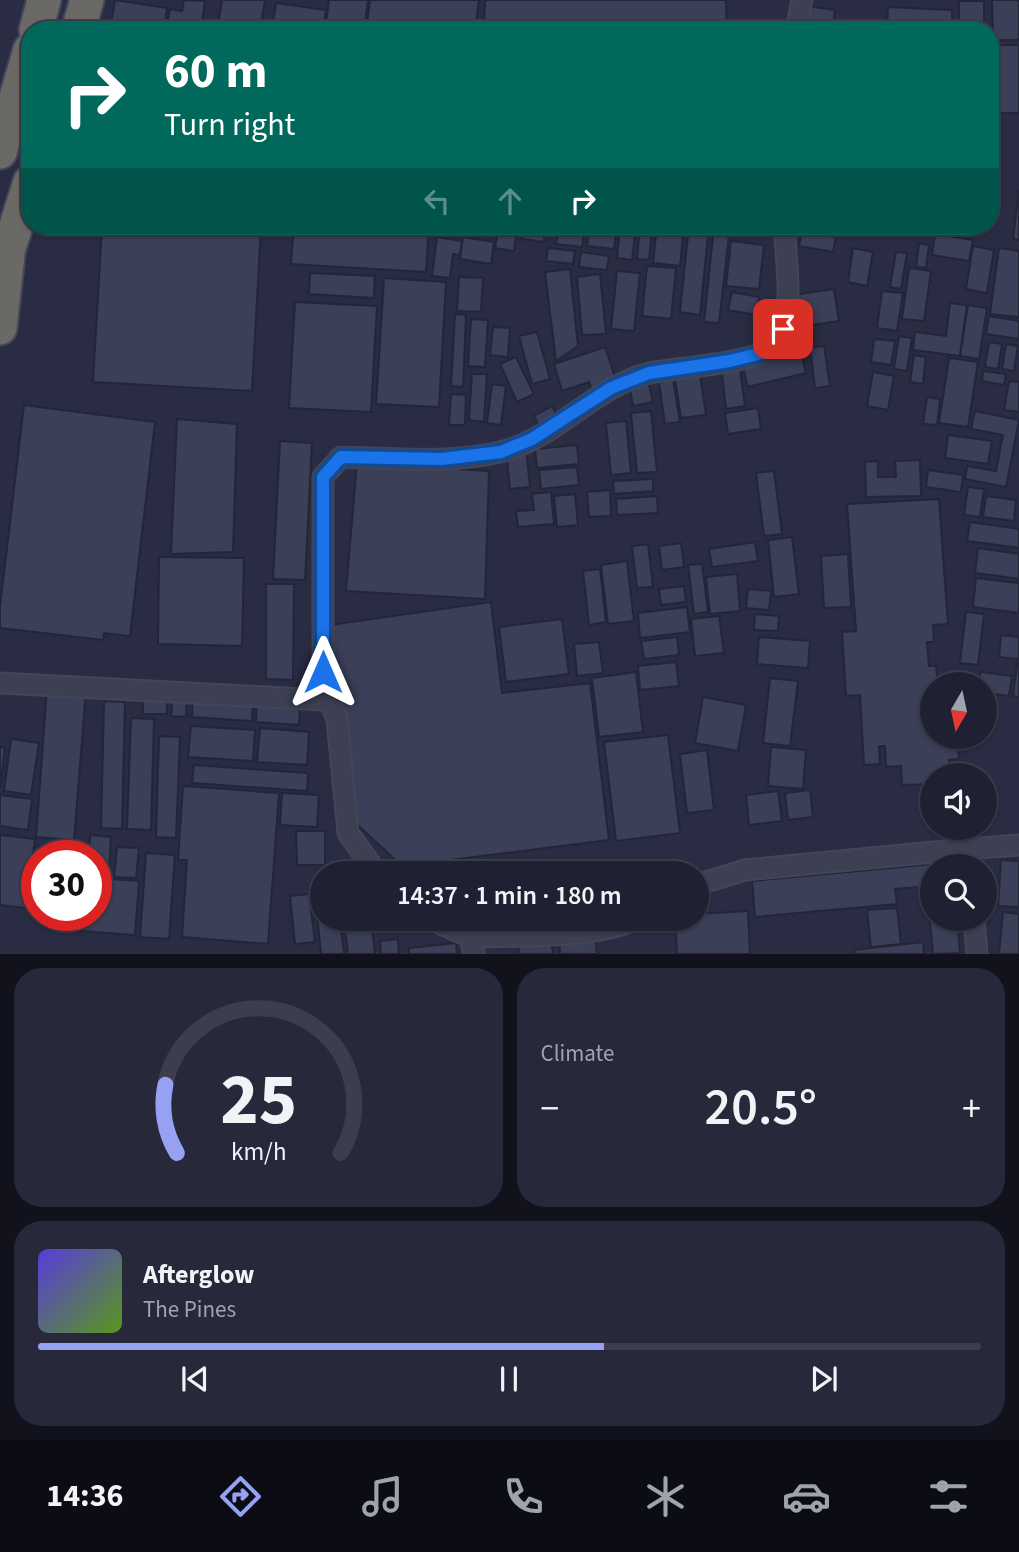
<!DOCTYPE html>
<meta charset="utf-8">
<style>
body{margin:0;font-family:"Source Sans 3",sans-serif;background:#27293a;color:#f1f3f6;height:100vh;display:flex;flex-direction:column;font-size:26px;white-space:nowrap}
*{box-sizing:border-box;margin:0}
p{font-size:23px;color:#a1a3ac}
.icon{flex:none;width:38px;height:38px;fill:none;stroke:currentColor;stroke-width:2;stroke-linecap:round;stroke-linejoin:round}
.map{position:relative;height:954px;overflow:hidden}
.panel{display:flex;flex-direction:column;gap:14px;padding:14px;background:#11121c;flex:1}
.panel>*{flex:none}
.top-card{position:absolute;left:21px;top:21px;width:978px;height:214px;border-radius:28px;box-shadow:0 2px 5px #0004,0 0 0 2px #3c3e4d;background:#00695c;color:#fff;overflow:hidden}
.needle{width:46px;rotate:189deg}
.controls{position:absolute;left:920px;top:672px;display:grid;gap:14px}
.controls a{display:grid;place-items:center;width:77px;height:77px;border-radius:50%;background:#1f2132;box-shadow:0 2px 5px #0004,0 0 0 2px #3c3e4d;font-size:35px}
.speed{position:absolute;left:21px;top:840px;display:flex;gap:14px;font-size:35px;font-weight:700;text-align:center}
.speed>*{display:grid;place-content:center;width:91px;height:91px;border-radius:50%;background:#1f2132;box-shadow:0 2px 5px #0004,0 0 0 2px #3c3e4d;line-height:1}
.speed .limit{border:10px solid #d22;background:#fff;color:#111}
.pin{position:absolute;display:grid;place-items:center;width:60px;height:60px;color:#fff;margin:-30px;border-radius:14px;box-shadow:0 4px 10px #0006}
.me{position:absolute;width:77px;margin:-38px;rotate:0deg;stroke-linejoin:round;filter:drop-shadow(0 0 5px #0008)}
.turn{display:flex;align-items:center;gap:24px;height:147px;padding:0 28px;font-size:32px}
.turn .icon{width:91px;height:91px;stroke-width:2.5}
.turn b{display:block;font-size:49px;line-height:60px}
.lanes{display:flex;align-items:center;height:66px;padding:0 28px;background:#0003;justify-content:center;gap:35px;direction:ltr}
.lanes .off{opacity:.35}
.big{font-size:52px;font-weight:600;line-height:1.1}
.panel .widget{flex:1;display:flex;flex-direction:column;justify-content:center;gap:10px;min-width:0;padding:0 24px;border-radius:28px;background:#27293a}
.panel .dial{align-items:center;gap:0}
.dial svg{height:182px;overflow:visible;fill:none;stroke:#3c3e4d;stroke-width:7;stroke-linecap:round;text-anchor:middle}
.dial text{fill:#f1f3f6;stroke:none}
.song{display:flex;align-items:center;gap:21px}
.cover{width:84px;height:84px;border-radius:10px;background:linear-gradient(135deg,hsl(250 70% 55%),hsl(90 70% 35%))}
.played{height:7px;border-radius:4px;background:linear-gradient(90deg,#97a1f4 60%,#3c3e4d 60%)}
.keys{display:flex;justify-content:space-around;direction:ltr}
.heat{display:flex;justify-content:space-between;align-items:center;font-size:38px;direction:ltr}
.panel .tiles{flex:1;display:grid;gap:14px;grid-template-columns:1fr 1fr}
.widget:last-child{grid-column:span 2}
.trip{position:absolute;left:310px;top:861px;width:399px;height:70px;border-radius:35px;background:#1f2132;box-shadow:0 2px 5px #0004,0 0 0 2px #3c3e4d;font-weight:600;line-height:70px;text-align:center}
.tab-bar{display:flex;height:112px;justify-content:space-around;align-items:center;background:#0c0d14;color:#a1a3ac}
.tab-bar .icon{width:49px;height:49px}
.tab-bar .active{color:#97a1f4}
.tab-bar b{font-size:32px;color:#f1f3f6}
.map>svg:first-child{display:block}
.building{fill:#3b3f58;stroke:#232639;stroke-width:2}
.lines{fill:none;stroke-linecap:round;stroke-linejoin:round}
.minor-casing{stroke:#434658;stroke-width:23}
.trunk-casing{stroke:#444759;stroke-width:37}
.minor{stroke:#3d4052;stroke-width:19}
.trunk{stroke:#6a6966;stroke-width:33}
.route-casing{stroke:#114b97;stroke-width:18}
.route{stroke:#1a73e8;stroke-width:12}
</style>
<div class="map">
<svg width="1019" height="954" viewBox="0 0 1019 954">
<rect width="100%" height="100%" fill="#292c42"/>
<!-- building -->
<g class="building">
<polygon points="115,0 167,8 164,30 110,30"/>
<polygon points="184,0 205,1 201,30 166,30 170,9 182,11"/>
<polygon points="222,0 265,0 260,30 217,30"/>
<polygon points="329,0 368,0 364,30 325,30"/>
<polygon points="370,0 479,0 475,30 366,30"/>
<polygon points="485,0 726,0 727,30 484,30"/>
<polygon points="992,0 1019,0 1019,40 993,40"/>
<rect x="959" y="1" width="25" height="29"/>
<polygon points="276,3 326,10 323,30 272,30"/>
<polygon points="807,6 835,10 832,30 803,30"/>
<polygon points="888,7 952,10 952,28 887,26"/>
<polygon points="997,45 1019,45 1019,113 998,113"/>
<polygon points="1019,190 1019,240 1013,239"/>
<polygon points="102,226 261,226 252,391 93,382"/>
<polygon points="294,226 429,226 426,272 291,264"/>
<polygon points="439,226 482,226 480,237 439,231"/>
<polygon points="499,226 517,226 514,251 495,248"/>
<polygon points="524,226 545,226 544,242 522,239"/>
<polygon points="559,226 585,226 582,247 556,244"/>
<polygon points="589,226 617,226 614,249 587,246"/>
<polygon points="620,226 636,226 632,260 617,258"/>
<polygon points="640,226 652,226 649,260 637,259"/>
<polygon points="657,226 684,226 680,266 653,263"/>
<polygon points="689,226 709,226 700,315 680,312"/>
<polygon points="714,226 730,226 719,323 704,322"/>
<polygon points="809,226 838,226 837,231"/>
<polygon points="875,226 907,226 906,234 875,230"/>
<polygon points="912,226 928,226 927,232 911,230"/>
<polygon points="930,226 961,226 960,234 929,230"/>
<polygon points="965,226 982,226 981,235 964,233"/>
<polygon points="802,231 836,237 833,252 799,246"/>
<polygon points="935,234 973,240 969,261 932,255"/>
<polygon points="437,237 462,241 460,255 453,254 450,278 432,276"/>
<polygon points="463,237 494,242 491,264 460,259"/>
<polygon points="731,241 764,245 759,289 726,286"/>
<polygon points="919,243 929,245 926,268 916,267"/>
<polygon points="973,246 994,250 987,293 966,289"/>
<polygon points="548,248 575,251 573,264 546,261"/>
<polygon points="853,248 873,252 867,286 848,282"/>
<polygon points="999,248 1019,251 1019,317 990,314"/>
<polygon points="581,252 609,256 607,270 579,267"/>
<polygon points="896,252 907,253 901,289 890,287"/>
<polygon points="647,266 676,268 671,319 642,316"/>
<polygon points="909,268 931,271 924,321 902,319"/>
<polygon points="570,269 578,346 556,361 545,272"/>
<polygon points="617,271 640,273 634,331 611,329"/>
<polygon points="310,273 375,276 374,298 309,294"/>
<polygon points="600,274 606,334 582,335 577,277"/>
<polygon points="459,277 483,278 481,312 457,311"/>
<polygon points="384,278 446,282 439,407 376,404"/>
<polygon points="834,289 839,321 812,325 810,315 790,318 787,296"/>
<polygon points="882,291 903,293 897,331 877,328"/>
<polygon points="732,292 759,297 757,315 728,310"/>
<polygon points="295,302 377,306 371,412 289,408"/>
<polygon points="950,303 967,305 960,356 913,350 915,332 946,336"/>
<polygon points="968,305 987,308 979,359 960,356"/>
<polygon points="455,314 466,315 463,387 451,386"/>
<polygon points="989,316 1019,321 1019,339 986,334"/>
<polygon points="471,319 488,320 485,367 468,366"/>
<polygon points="493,327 510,328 508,357 490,355"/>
<polygon points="537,332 550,379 532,384 519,336"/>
<polygon points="899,336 912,338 907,371 894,369"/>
<polygon points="874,339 895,341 891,365 871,362"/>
<polygon points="989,342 1002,344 998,369 985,367"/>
<polygon points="1006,344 1018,346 1014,371 1002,369"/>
<polygon points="799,346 806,373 748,387 741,360"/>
<polygon points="824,346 830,386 815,388 810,348"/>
<polygon points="605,347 617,383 592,391 589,382 562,391 554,364"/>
<polygon points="914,355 926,357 923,384 910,382"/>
<polygon points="516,357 534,394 517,402 500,364"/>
<polygon points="949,358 978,362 968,427 939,423"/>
<polygon points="739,362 745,406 726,409 721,365"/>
<polygon points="699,367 706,415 681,418 674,371"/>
<polygon points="983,371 1006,374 1004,385 982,381"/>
<polygon points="873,372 894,376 888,410 867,406"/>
<polygon points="472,374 487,374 484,422 469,420"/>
<polygon points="673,380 680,422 665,424 659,382"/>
<polygon points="648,381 653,402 633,406 629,385"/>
<polygon points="1009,381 1019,382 1019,412 1004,410"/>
<polygon points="492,384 506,386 501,425 487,423"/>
<polygon points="451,394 466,395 465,425 449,425"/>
<polygon points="927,397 940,399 937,425 923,424"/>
<polygon points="24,405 155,422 130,636 104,633 103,640 0,628 0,606"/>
<polygon points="552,406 560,420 541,430 534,416"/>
<polygon points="758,408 761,429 728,434 725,413"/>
<polygon points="651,411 657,472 637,473 631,413"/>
<polygon points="975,411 1019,420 1006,487 965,479 967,466 996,471 1003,435 971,429"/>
<polygon points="177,419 237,424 233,552 171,554"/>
<polygon points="626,421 631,473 611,475 606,423"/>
<polygon points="948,435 992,441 988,464 945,458"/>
<polygon points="280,441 312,443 305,580 273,579"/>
<polygon points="577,445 579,464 537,468 535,449"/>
<polygon points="526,448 530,487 510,489 506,450"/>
<polygon points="920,460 921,496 866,497 865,462 878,461 878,477 896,477 895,461"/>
<polygon points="357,463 489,471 485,599 346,591"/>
<polygon points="577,467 579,485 541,489 539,470"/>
<polygon points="928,470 963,475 961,492 926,487"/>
<polygon points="774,471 782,534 764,536 756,473"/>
<polygon points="653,479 653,491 614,494 613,481"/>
<polygon points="968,487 984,489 980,517 964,515"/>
<polygon points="610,490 611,516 589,517 587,492"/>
<polygon points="551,492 554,524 518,527 516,511 534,510 532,494"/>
<polygon points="575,494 578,525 557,527 554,496"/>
<polygon points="657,496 658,513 617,515 616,499"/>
<polygon points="986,496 1016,500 1014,521 983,517"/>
<polygon points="939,499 948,624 933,625 934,642 927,642 929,666 936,666 938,684 933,684 933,737 957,737 959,759 949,760 950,775 933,775 933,784 902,785 901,766 886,767 885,746 879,746 880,764 864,765 860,695 846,696 842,632 856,631 847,504"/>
<polygon points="970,522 1019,529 1019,548 967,541"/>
<polygon points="792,537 799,594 774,597 768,540"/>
<polygon points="755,542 758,561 712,567 709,549"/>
<polygon points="681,543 684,567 662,570 659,546"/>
<polygon points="648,544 653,587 637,588 632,546"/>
<polygon points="978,548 1019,554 1019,579 975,573"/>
<polygon points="848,554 851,607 824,608 821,556"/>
<polygon points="159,557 244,558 242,646 158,644"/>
<polygon points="627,561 634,621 608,624 601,565"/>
<polygon points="702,564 708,612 694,614 688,565"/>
<polygon points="600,569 606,622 589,625 583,571"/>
<polygon points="737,574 740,611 710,614 706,577"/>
<polygon points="976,578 1019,583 1019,613 973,607"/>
<polygon points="266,584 294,584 293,680 266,679"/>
<polygon points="684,586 686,602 661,605 659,589"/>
<polygon points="748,589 771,591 769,610 746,608"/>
<polygon points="491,602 502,693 590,683 609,840 402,866 350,818 330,625"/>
<polygon points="687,607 690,632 640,638 638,613"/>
<polygon points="966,612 984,614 978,665 960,663"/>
<polygon points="755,614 779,616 778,631 754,630"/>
<polygon points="719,616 724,653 695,656 691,619"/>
<polygon points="562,619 569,674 506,682 499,627"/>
<polygon points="1001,635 1019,637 1019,659 999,657"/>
<polygon points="677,637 679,655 644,659 641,641"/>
<polygon points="759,637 810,641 808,668 757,664"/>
<polygon points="599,642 603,673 577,676 574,644"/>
<polygon points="676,662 679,686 640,690 638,666"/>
<polygon points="1017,664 1019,664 1019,697 1013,696"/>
<polygon points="636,672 643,732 599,737 592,678"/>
<polygon points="980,672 1012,676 1009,696 985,693 985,684 979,684"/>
<polygon points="770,678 798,681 790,746 763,743"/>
<polygon points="47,688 86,691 74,840 36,837"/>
<polygon points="173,694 187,695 186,717 171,716"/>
<polygon points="143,695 167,696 167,714 143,714"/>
<polygon points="193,697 253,700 252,721 192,717"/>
<polygon points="703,697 746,705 738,751 695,743"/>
<polygon points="257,698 300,704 299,725 256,722"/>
<polygon points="104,701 125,702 122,829 101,828"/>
<polygon points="131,718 154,719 151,830 127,829"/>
<polygon points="191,726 255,730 253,761 188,757"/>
<polygon points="260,728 309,732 307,765 257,762"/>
<polygon points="668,735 680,833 616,841 604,742"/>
<polygon points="159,736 180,737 176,838 156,837"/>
<polygon points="11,739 39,743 31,795 4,791"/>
<polygon points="0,747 5,748 0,788"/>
<polygon points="771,747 806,750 803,789 768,786"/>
<polygon points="707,750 714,810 687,813 680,754"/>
<polygon points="194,765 308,773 307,791 192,783"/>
<polygon points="183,786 279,793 268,944 182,937 187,860 178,860"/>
<polygon points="810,790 813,817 788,820 785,793"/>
<polygon points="778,791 782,821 749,825 746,795"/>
<polygon points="282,793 319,795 317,827 280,825"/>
<polygon points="0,795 32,799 28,830 0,826"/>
<polygon points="296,831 325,831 325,865 297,865"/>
<polygon points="0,835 35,839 26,908 0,905"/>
<polygon points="90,835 111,837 109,874 96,874 96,856 89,856"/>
<polygon points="38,846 69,849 68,856 37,856"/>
<polygon points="117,847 139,848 136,878 114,877"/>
<polygon points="146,853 175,855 169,939 140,937"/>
<polygon points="37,860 37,915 62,915 62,920 31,917"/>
<polygon points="1001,860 1019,861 1019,907 998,906"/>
<polygon points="944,863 944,866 933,866 933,886 895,889 897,904 755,917 752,881"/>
<polygon points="359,865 360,873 326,873 326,869"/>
<polygon points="547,865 548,873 488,873 488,872"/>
<polygon points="96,878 139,881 135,935 68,930 69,915 96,915"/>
<polygon points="309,894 315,942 295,944 290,896"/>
<polygon points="897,908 901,944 871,947 867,910"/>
<polygon points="748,911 750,954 677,954 675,919 696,919 696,914"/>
<polygon points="929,912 933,912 933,919 957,919 960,953 933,954"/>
<polygon points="1003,912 1019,914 1019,954 999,954"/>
<polygon points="317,913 322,913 322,919 340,919 344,954 321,954"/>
<polygon points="344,919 371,919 375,954 348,954"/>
<polygon points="595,935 597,954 560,954 559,939"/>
<polygon points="551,938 553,954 519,954 518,941"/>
<polygon points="398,939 399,954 381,954 380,941"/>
<polygon points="923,942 924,954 855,954 854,950"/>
<polygon points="456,943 457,954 409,954 409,948"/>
</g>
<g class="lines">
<!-- minor casing -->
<g class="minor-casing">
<g id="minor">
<polyline points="796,30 802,0"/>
<polyline points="0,683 323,700 331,705 337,719 348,833 377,873"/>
<path d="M323,700V477L341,457C391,458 450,464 500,452C556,439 594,386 650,373C673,368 756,363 769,348C774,342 782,334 784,327C792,294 786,259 784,226"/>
<polyline points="968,866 966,849 1019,845"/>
<polyline points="696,885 745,870 966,849"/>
<polyline points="430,919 470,937 474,954"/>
<polyline points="974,919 977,954"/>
<path d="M470,937C510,936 603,938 635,919"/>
</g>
</g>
<!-- trunk casing -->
<g class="trunk-casing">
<g id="trunk">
<polyline points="36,30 44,0"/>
<polyline points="78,30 87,0"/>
<polyline points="0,152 30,50"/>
<polyline points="0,276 30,182"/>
<polyline points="0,328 8,255"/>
</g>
</g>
<!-- minor -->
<use href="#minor" class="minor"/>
<!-- trunk -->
<use href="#trunk" class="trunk"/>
</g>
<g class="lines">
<!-- route casing -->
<g class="route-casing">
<polyline id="route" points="323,672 323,477 341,457 442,459 501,452 532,439 611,388 649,373 730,361 766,352 783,329"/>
</g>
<!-- route -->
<use href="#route" class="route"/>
</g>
</svg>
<div class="controls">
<a><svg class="needle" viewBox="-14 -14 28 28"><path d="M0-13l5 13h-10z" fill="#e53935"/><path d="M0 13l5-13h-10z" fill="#a1a3ac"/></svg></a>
<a><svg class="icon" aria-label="sound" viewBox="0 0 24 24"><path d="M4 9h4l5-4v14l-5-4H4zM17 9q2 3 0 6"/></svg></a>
<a><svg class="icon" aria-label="search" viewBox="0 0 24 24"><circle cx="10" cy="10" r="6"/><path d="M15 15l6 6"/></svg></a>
</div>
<div class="speed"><div class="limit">30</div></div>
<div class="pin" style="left:783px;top:329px;background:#d93025"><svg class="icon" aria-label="arrive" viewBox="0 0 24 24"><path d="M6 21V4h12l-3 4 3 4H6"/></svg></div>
<svg class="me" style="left:323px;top:672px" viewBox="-20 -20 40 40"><path d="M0-17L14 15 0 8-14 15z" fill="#1a73e8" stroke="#fff" stroke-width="4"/></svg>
<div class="trip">14:37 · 1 min · 180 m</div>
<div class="top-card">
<div class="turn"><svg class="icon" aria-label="right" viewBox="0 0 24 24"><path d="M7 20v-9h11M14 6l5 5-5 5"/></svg><div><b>60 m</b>Turn right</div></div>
<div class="lanes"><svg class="icon off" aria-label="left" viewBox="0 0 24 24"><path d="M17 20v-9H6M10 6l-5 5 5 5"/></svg><svg class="icon off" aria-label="ahead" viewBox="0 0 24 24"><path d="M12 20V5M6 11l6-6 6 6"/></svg><svg class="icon" aria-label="right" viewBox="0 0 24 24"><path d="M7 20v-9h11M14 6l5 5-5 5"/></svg></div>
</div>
</div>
<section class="panel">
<div class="tiles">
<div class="widget dial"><svg viewBox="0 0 100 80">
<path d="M14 69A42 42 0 1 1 86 69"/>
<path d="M14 69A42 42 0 0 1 9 39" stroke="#97a1f4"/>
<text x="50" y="56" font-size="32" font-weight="700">25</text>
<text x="50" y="72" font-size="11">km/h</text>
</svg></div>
<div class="widget"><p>Climate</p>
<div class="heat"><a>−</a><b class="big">20.5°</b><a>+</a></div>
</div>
<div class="widget">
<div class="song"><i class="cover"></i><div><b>Afterglow</b><p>The Pines</p></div></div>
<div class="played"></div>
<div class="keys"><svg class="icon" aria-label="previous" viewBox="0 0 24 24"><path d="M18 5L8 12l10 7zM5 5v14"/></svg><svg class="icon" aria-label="pause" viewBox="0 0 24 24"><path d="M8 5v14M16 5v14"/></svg><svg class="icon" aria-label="next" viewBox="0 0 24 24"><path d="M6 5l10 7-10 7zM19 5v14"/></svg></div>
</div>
</div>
</section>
<nav class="tab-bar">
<b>14:36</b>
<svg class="icon active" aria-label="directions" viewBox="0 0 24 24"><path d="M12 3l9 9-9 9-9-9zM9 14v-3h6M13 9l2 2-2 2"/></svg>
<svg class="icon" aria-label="music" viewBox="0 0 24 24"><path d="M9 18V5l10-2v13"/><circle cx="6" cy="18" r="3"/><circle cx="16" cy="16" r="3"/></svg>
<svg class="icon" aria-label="phone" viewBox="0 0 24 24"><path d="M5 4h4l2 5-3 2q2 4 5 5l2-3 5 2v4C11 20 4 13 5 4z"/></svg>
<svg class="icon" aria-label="climate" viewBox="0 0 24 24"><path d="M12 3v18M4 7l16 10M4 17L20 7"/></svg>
<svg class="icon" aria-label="car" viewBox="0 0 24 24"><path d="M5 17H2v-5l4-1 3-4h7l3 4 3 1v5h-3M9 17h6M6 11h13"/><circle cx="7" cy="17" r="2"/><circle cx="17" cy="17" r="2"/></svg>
<svg class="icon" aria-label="filters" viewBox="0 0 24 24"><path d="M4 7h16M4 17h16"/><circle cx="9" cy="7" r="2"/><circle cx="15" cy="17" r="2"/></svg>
</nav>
